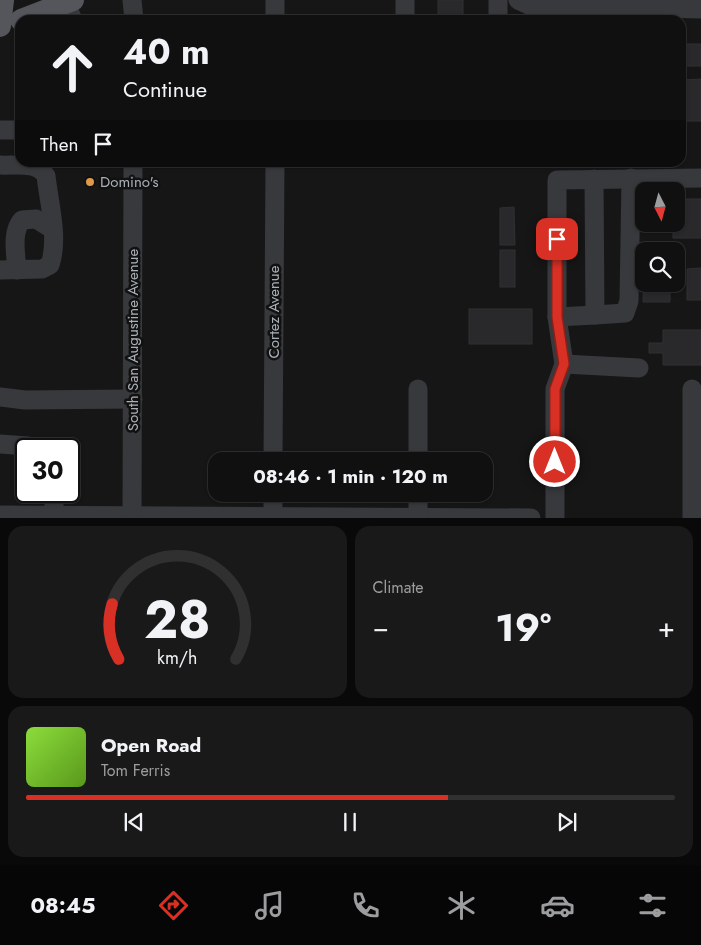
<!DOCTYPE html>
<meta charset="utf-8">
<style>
body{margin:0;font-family:Jost,sans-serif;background:#19191a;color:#f1f3f6;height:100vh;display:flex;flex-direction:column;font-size:19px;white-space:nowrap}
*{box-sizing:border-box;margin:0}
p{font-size:16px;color:#9c9d9f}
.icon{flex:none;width:28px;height:28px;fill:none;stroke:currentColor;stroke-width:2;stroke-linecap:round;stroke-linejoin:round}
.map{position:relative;height:518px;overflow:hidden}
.side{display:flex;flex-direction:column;gap:8px;padding:8px;background:#090909;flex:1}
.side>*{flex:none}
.top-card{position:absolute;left:15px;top:15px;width:671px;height:152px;border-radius:15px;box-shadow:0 1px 4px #0004,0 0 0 1px #303031;background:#101011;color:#f1f3f6;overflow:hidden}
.needle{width:32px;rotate:174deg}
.controls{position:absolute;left:635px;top:182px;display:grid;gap:10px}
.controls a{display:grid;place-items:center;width:50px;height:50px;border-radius:10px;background:#101011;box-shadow:0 1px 4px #0004,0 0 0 1px #303031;font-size:25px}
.speed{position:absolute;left:15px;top:438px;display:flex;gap:10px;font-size:25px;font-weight:700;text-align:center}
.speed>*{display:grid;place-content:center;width:65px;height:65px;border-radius:50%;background:#101011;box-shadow:0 1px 4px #0004,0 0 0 1px #303031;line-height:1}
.speed .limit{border:2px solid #111;border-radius:8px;background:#fff;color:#111}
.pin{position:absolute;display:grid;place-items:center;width:42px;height:42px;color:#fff;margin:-21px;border-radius:10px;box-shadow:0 2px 8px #0006}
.me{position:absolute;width:55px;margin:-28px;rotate:0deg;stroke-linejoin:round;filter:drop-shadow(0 0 4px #0008)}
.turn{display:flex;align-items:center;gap:18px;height:105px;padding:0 25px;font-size:22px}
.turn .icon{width:65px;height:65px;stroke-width:2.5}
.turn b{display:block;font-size:35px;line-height:42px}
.then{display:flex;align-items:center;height:48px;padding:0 25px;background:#0003;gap:10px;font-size:19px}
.big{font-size:38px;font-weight:700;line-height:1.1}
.side .card{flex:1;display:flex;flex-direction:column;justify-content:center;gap:8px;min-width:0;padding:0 18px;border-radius:15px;background:#19191a}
.side .dial{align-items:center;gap:0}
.dial svg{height:130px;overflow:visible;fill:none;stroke:#303031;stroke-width:7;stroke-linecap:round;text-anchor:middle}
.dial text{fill:#f1f3f6;stroke:none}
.song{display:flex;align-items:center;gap:15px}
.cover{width:60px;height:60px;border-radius:8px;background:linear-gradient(135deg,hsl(90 70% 55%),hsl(90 70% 35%))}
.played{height:5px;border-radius:2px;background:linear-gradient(90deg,#d93025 65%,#303031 65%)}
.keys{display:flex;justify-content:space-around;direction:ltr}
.heat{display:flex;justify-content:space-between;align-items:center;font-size:28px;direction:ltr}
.side .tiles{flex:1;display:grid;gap:8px;grid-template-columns:1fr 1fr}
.card:last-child{grid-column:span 2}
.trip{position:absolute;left:208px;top:452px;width:285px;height:50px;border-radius:15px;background:#101011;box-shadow:0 1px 4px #0004,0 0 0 1px #303031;font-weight:700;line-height:50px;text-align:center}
.tabs{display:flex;height:80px;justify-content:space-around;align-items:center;background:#060607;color:#9c9d9f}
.tabs .icon{width:35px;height:35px}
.tabs .active{color:#d93025}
.tabs b{font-size:22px;color:#f1f3f6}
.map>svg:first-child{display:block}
.building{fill:#29292b;stroke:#303033}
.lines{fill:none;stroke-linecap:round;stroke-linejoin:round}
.minor{stroke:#37393c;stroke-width:19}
.major{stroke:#54565b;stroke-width:22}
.route-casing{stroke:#8d1f18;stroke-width:12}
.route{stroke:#d93025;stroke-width:9}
.poi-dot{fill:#de9a47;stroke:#111112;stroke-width:2}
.labels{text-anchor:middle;stroke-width:5;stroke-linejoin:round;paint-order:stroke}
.poi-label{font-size:15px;fill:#a9afb6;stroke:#111112;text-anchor:start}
.street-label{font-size:15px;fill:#a9afb6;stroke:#111112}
</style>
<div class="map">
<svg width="701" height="518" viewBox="0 0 701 518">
<rect width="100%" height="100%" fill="#161617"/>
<!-- building -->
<g class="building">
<rect x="438" y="0" width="25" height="20"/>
<rect x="681" y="44" width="20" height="22"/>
<polygon points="701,79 701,121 681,121 681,80"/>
<polygon points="676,199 701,199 701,238 673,238 673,225 659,225 676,224"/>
<polygon points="514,207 515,245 500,245 500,208"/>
<rect x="500" y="250" width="15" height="37"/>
<polygon points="644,266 644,284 670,284 670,302 643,302"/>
<polygon points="701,268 701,300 687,300 687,269"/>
<rect x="469" y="309" width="63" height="35"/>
<polygon points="663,330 701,330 701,365 663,365 663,353 649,353 649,343 663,343"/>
</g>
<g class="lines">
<!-- minor -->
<g class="minor">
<polyline points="132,0 134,20"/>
<polyline points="405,0 405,20"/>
<polyline points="498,0 498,20"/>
<polyline points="518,0 529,5 701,9"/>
<polyline points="66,3 73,20"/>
<polyline points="275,20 275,0"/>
<polyline points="0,130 20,130"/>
<path d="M0,165C15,166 37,161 46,176C49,203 59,238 50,265L42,269L0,270"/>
<path d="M17,270C16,255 11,232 22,220L36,219L52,229"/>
<polyline points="595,315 625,313 629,301 631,178"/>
<polyline points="557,317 595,315 594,179"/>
<polyline points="639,368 564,364 557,317 557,180 701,178"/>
<polyline points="0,397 25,400 133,399"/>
<polyline points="0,444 28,446 35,449"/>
<polyline points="273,461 275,162"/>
<polyline points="418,461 418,389"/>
<polyline points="54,491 54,515"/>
<polyline points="0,515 531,518"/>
<polyline points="132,518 133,162"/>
<polyline points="273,518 273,494"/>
<polyline points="418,518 418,494"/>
<polyline points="555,518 555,389 564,364"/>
<polyline points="692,518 692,389"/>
</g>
<!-- major -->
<g class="major">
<polyline points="21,20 73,0"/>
<polyline points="0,26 3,0"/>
</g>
</g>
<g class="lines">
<!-- route casing -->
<g class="route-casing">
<polyline id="route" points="555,462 555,389 564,364 557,317 557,239"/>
</g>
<!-- route -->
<use href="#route" class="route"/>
</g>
<!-- markers -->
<circle class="poi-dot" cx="90" cy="182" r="5"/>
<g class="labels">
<!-- poi labels -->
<g class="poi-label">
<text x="100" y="187">Domino's</text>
</g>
<!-- street labels -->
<g class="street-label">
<text transform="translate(274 312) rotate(-90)" y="5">Cortez Avenue</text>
<text transform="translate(133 340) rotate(-90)" y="5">South San Augustine Avenue</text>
</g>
</g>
</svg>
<div class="controls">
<a><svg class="needle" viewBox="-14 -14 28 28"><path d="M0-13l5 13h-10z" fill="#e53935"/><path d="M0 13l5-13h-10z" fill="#9c9d9f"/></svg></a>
<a><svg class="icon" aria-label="search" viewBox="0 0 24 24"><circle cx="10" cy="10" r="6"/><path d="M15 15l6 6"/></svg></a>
</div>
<div class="speed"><div class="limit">30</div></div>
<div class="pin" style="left:557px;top:239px;background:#d93025"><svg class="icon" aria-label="arrive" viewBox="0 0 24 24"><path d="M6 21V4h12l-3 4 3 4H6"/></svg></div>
<svg class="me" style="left:555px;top:462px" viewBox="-20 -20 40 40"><circle r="17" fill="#d93025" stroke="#fff" stroke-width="3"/><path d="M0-11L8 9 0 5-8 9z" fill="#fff"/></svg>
<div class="trip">08:46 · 1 min · 120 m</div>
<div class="top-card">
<div class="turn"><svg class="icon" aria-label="ahead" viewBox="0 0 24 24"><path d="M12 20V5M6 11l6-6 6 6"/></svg><div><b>40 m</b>Continue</div></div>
<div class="then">Then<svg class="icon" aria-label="arrive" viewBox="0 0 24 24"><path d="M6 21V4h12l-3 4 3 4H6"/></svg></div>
</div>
</div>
<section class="side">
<div class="tiles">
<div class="card dial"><svg viewBox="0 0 100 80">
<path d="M14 69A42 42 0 1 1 86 69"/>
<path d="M14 69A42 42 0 0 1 10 35" stroke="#d93025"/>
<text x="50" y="56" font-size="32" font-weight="700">28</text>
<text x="50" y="72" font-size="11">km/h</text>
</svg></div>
<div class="card"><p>Climate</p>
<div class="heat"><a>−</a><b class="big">19°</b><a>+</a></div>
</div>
<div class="card">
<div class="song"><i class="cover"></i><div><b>Open Road</b><p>Tom Ferris</p></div></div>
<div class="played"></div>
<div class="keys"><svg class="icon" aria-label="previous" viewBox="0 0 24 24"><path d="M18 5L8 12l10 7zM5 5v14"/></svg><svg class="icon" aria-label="pause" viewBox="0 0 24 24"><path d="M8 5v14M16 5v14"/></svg><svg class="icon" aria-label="next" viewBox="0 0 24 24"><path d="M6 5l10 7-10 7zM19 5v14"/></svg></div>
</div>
</div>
</section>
<nav class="tabs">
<b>08:45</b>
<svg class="icon active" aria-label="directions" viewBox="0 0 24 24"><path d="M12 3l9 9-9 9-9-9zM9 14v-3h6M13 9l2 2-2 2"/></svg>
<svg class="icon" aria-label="music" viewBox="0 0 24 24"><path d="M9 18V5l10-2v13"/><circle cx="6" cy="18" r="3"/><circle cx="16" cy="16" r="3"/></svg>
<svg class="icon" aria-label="phone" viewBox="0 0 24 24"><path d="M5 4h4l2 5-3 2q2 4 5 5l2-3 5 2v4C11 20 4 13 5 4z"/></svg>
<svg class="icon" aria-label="climate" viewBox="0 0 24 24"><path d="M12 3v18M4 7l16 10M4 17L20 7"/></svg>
<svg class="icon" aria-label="car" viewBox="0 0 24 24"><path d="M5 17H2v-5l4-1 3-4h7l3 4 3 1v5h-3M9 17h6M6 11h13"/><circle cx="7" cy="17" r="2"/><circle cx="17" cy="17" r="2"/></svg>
<svg class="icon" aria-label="filters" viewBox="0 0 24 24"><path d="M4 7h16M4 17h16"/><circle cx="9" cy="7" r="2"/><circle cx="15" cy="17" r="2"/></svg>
</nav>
